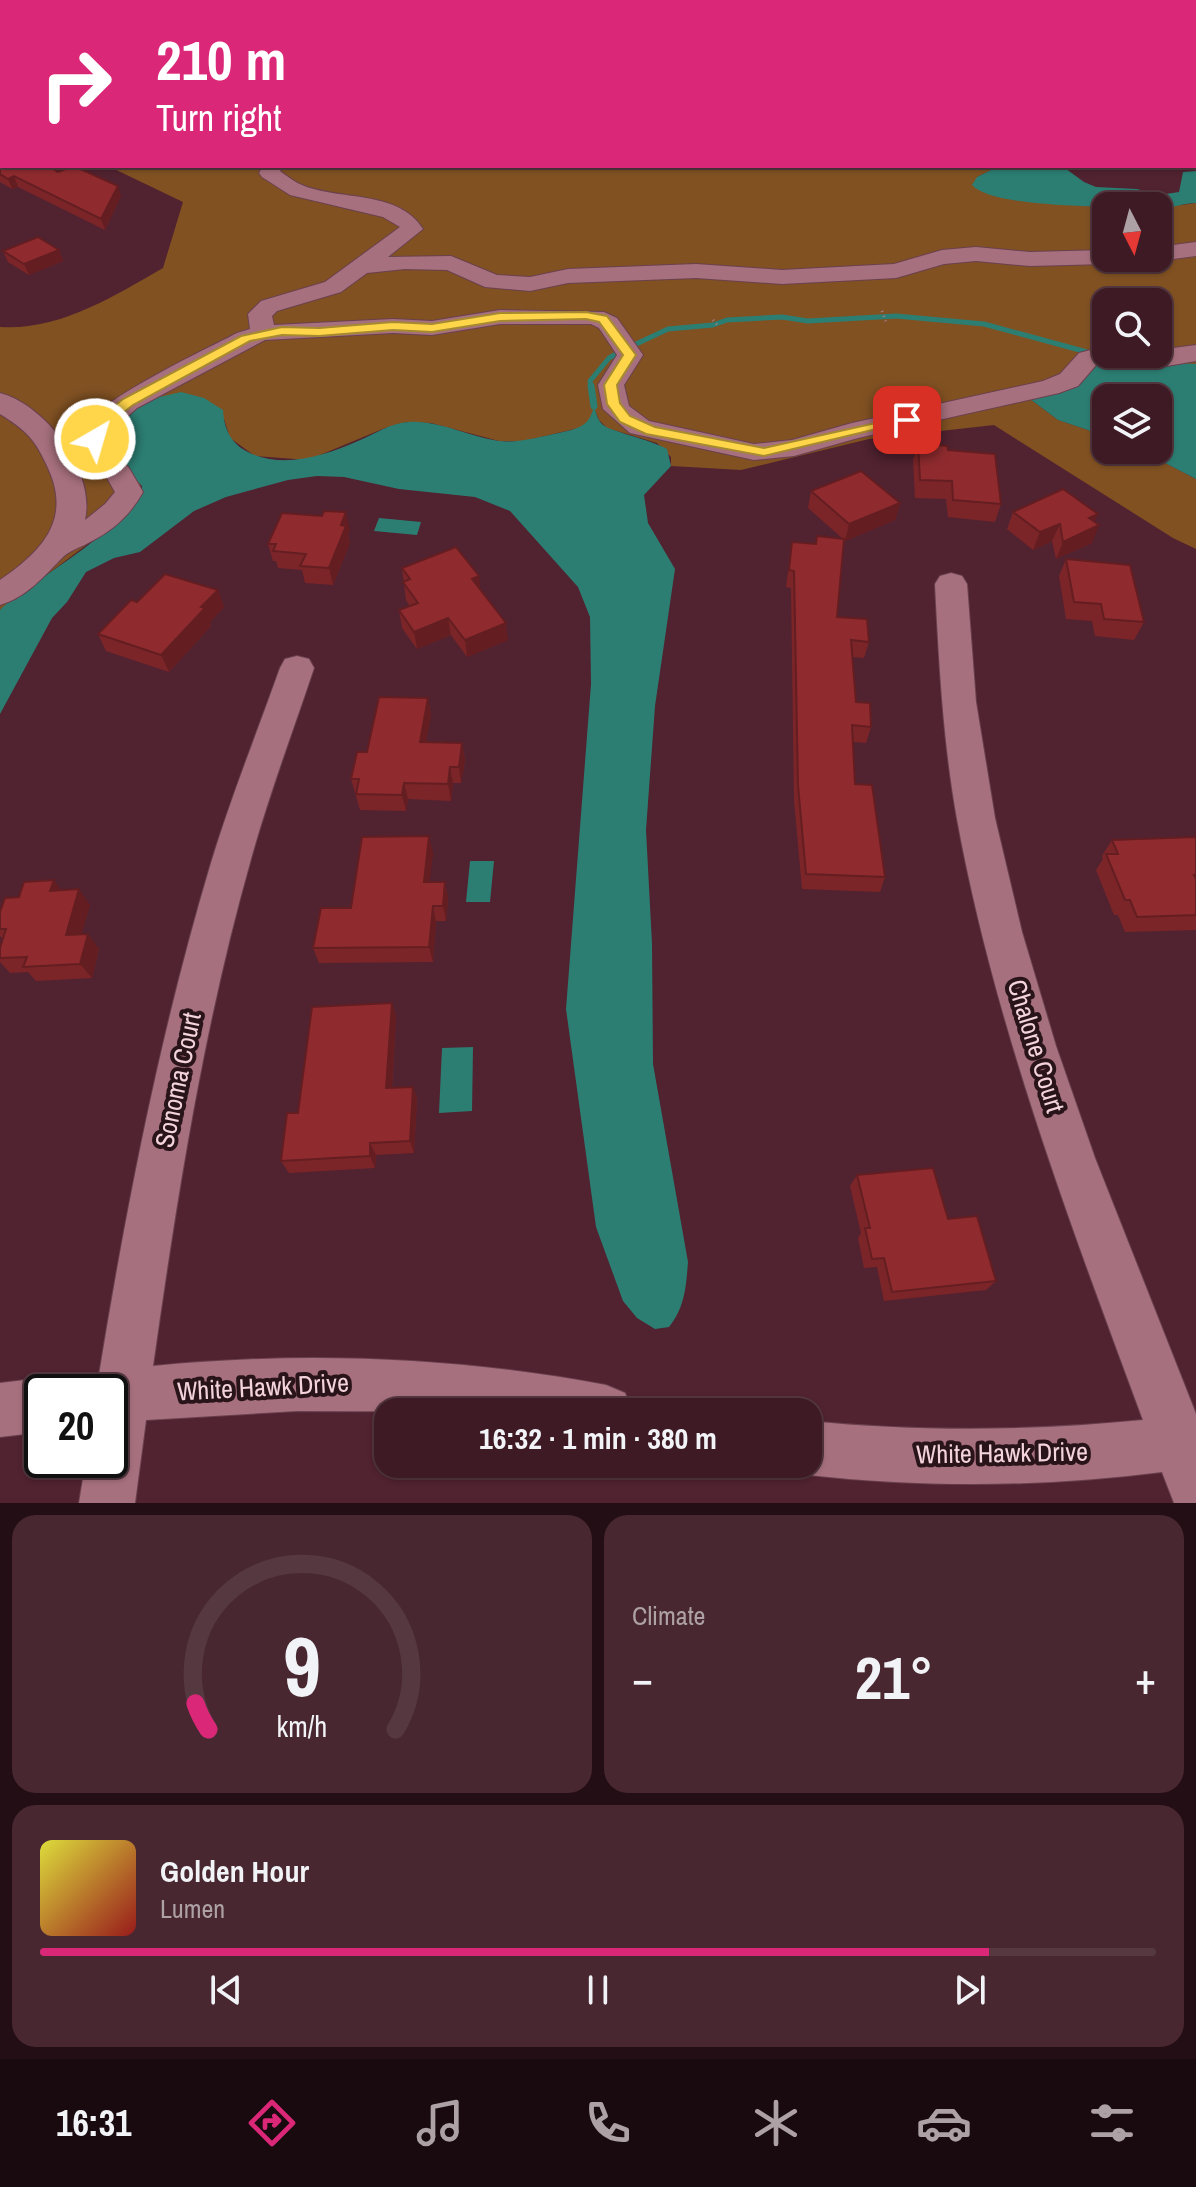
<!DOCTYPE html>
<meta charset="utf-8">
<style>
body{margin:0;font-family:"Archivo Narrow",sans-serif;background:#482731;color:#f1f3f6;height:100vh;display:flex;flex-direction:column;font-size:30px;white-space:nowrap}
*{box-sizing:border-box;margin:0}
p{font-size:26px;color:#ada1a6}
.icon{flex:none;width:44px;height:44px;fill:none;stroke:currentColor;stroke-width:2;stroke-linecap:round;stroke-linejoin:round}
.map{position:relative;height:1503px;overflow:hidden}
.details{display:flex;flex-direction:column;gap:12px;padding:12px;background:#220e14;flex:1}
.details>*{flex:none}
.top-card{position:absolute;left:0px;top:0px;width:1196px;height:168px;box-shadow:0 2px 6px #0004,0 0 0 2px #563841;background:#db2777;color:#fff;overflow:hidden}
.needle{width:52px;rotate:174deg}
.buttons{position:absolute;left:1092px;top:192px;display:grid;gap:16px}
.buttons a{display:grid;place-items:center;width:80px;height:80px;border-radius:16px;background:#3d1a24;box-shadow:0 2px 6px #0004,0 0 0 2px #563841;font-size:40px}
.speed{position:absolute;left:24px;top:1374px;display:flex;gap:16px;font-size:40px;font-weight:700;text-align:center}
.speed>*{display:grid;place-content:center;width:104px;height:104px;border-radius:50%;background:#3d1a24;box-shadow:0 2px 6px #0004,0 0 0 2px #563841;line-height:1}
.speed .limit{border:4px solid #111;border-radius:12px;background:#fff;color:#111}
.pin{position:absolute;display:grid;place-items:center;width:68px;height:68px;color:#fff;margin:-34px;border-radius:16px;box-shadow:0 4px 12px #0006}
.me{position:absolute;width:88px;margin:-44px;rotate:38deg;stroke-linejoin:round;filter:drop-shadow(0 0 6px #0008)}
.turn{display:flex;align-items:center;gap:28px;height:168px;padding:0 24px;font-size:36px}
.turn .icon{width:104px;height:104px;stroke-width:2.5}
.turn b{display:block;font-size:56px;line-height:68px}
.big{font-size:60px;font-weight:800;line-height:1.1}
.details .card{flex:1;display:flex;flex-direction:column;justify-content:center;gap:12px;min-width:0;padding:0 28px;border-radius:24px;background:#482731}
.details .dial{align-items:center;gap:0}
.dial svg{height:208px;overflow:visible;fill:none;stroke:#563841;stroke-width:7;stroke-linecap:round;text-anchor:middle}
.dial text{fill:#f1f3f6;stroke:none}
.song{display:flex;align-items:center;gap:24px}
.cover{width:96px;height:96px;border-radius:12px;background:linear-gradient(135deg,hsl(60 70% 55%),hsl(0 70% 35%))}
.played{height:8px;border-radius:4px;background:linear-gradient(90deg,#db2777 85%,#563841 85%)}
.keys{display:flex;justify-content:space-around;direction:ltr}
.heat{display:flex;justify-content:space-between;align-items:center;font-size:44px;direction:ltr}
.details .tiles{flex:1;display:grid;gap:12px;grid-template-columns:1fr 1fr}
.card:last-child{grid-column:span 2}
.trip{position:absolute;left:374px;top:1398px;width:448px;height:80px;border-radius:24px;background:#3d1a24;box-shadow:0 2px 6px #0004,0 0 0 2px #563841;font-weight:800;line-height:80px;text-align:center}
.dock{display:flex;height:128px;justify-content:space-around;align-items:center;background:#180a0e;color:#ada1a6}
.dock .icon{width:56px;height:56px}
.dock .on{color:#db2777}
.dock b{font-size:36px;color:#f1f3f6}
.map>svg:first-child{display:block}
.green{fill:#815122;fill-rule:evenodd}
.water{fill:#2c7e73}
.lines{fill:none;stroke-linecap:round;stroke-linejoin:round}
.stream-far1{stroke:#2c7e73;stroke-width:5}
.stream{stroke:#2c7e73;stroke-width:7}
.minor-casing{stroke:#6a414f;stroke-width:2}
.path{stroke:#a67f89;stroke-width:3;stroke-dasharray:1 4;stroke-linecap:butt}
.minor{fill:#a7707e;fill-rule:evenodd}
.wall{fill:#7b2528}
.shaded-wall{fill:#641e21}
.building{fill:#8f2b2f;stroke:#641e21;stroke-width:2}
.route{fill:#ffd54a;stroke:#a68a30;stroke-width:2}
.labels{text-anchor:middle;stroke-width:8;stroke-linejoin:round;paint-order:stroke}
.near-street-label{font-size:26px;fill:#f4d4db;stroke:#29141a}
</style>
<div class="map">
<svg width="1196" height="1503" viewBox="0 0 1196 1503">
<rect width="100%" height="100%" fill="#512230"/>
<!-- green -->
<path class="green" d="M108,166H999L977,177L994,196L1106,208V258H1158V208L1196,203V364H1175L1030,399L1058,420L1088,430L1106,441V450H1140L1196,479V549L1173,538L994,425L869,439L741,470L671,466V457L657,443L607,428L599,420L594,408L591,419L583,427L524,441H499L431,423L407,422L385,428L308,460L255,456L230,438L224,419L106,447L138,478L143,493L129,513L0,610V327C59,331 114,296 163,268L183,202ZM1106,302H1158V354H1106Z"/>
<!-- water -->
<g class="water">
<path d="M999,166H1062L1084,182L1096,187L1137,189L1159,195L1179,192L1183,172L1196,171V203C1184,203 1170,209 1159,208C1127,206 994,210 972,185L977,177Z"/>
<polygon points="1102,359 1196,364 1196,479 1140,450 1158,450 1158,398 1106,398 1106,441 1088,430 1058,420 1030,399"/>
<path d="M181,392L204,398L223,410C224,428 230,442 246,451C282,470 323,456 358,441C375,434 390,423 409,422C439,420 469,437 499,441C519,443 539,437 559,433C579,428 589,427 594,406C596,412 597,419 602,424C608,431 652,440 667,449L671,466L644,495L648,523L675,569L655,706L646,830L652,944L653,1064L688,1262C686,1287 685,1307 669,1327L655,1329L637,1318L623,1301L596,1227L566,1009L591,684L590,617L578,587L510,511L475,497L399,489L344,477L317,476L288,480L226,497L194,511L140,552L114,558L86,572L67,602L52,618L0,714V610C24,586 146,516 142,486L106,447L111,424L151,399Z"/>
<polygon points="379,518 421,522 417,535 374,531"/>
<polygon points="470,861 494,861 490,902 466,902"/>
<polygon points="473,1047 472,1111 439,1113 442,1048"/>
</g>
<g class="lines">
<!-- stream-far1 -->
<g class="stream-far1">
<polyline points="634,345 668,329 713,325 727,320 782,317 808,321 896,316 984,324 1087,352"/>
<polyline points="591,388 590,381 609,358 618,353"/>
</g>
<!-- stream -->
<polyline class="stream" points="591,386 594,406"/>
<!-- minor casing -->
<g class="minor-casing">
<g id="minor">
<polygon points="981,0 1071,0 979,2"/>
<polygon points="2,12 2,22 0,23 0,13"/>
<polygon points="1194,134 1196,135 1196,147 1194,146"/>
<path d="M263,166H283L280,171C287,176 294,182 302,185C338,201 398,189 423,229L388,257L451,256L497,275L530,277L568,269L696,264L782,270L894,264L942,250L976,247L1030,252L1106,250V258H1117L1106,264L1030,266L976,261L944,264L896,278L782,284L696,278L568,283L530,291L485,287L447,270L405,269L367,273L341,292L277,311L272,316L274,325L393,319L432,321L500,310L604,312L617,318L643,355L624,385L629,406L649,421L754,444L792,440L852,423L1043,381L1060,374L1079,353L1106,346V354H1158V350L1196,345V361L1167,366L1111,360L1097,364L1078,386L1059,393L858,438L794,456L754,460L630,433L603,409L598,385L617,355L599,328L591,324H500L432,335L393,333L265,340L137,408L110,432L109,447L129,468L143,492C130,515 114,530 90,542C82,547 70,550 63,557C44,576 27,597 0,605V580C42,551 72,520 48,468C35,439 27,431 0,414V393C46,405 96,472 85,520L105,504L115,492L107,478L81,449C82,443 81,435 83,430C94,401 207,349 237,333L250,329L248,314L261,301L325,282L400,227L383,217L290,195L262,177L259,173Z"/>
<polygon points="1196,242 1196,256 1158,261 1149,258 1158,258 1158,247"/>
<path d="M951,573L962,576L967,584L976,702L995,818L1022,932L1056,1046L1095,1158L1196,1414V1503H1174L1162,1472C1044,1487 926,1488 808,1475L787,1464H808V1421C920,1432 1030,1431 1143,1420C1070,1223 995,1026 957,819C943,741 939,663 935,584L940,576Z"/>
<path d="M297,656L309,659L314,668C293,731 269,794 251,859C204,1024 177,1196 153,1366C305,1351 456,1357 606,1385L625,1393L633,1412L297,1411L146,1420L135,1503H79L86,1460H110V1392H85L91,1378L99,1375C127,1203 161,1030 211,863C231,797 257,733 280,668L285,659Z"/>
<polygon points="42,1378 61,1386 63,1392 42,1392 42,1432 0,1437 0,1383"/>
</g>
</g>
<!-- path -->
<g class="path">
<polyline points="882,311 886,322"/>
<polyline points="713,320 719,327"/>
</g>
<!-- minor -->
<use href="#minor" class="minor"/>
</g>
<!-- wall -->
<g class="wall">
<polygon points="1194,29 1196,31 1196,106 1194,104"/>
<polygon points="0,160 58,172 121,196 105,230 18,187 12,189 0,182"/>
<polygon points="1121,166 1164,166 1125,169"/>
<polygon points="59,250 63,261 29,275 8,262 3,251"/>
<polygon points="918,443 948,450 1001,504 995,522 948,517 946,499 915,498 913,460"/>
<polygon points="811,491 900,503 895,520 845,541 844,540 837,617 869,642 864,658 852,657 856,702 871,727 866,743 853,742 855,784 885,877 880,892 802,889 794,801 791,588 786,587 792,542 815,544 817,536 843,539 808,508"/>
<polygon points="1013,512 1094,522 1092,543 1056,559 1052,541 1033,550 1007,529"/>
<polygon points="350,530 348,535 350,543 333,585 305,583 302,570 278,568 276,561 273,561 268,544"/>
<polygon points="1066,559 1144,622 1134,640 1095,636 1092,621 1066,619 1059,576"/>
<polygon points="402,568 481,591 508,640 467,657 451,635 417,649 402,628 399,610 410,606 406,600"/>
<polygon points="218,590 224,607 210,622 211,626 169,672 106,651 98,634 137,602"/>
<polygon points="428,698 431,715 426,742 462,743 465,760 461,783 453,783 451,801 408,799 406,811 360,810 351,779 367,752"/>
<polygon points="1196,837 1196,930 1125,932 1118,915 1114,915 1096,870 1103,859 1102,856 1112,840"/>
<polygon points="433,852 429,882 445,882 448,898 446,921 436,921 433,962 319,963 313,948 351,908"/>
<polygon points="61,890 90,905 81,934 99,949 92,978 36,981 28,972 10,973 0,962 0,948 3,939 0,936 0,912 19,897"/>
<polygon points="392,1003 396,1017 392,1088 413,1087 417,1099 414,1153 376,1155 375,1168 289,1173 281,1161 298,1113"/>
<polygon points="857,1175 948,1219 996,1281 986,1290 884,1301 877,1267 864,1268 858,1238 861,1233 850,1186"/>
</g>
<!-- shaded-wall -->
<g class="shaded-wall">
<polygon points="14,176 18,187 12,189 8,179"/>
<polygon points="118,186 121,196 105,230 101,219"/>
<polygon points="59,250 63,261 29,275 24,264"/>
<polygon points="900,503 895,520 845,541 849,524"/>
<polygon points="346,512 350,530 348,535 350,543 333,585 329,568 341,525"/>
<polygon points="1098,514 1091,529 1099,525 1092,543 1056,559 1063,542 1089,518"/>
<polygon points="1060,524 1052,541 1033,550 1040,532"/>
<polygon points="479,576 481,593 472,579"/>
<polygon points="218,590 224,607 210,622 211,626 169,672 161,655 201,607"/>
<polygon points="448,618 451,635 417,649 414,632"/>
<polygon points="506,623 508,640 467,657 465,640"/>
<polygon points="428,698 431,715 423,759 420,742"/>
<polygon points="462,743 465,760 461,783 459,767"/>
<polygon points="450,767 453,783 451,801 448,784"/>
<polygon points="404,783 408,799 406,811 402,795"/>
<polygon points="429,836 433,852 428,898 424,882"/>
<polygon points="54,880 65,896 50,891"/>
<polygon points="445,882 448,898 446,921 443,906"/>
<polygon points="79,889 90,905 77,950 66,935"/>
<polygon points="433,906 436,921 433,962 429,947"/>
<polygon points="88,934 99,949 92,978 80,964"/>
<polygon points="392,1003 396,1017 391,1101 386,1088"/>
<polygon points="413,1087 417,1099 414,1153 410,1141"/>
<polygon points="370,1143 376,1155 375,1168 370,1156"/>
</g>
<!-- building -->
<g class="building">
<polygon points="1194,29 1196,31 1196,53 1194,52"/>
<polygon points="1194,63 1196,63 1196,86 1194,84"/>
<polygon points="2,159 2,166 48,166 58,172 74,166 118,186 101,219 14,176 8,179 0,174 0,160"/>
<polygon points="38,237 59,250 24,264 3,251"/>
<polygon points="918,443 947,446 948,450 995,454 1001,504 953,500 952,481 920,480"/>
<polygon points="861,471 900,503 849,524 811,491"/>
<polygon points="1063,489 1098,514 1089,518 1099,525 1063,542 1060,524 1040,532 1013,512"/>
<polygon points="324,511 346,512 341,525 346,526 329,568 300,566 306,554 273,551 276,544 268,544 282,513 322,516"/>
<polygon points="817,536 844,539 837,617 867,619 869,642 851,640 856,702 870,703 871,727 852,725 855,784 872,785 885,877 806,874 798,785 794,571 789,570 792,542 816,544"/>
<polygon points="456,547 479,576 472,579 506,623 465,640 448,618 414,632 399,610 418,603 403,582 410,579 402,568"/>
<polygon points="1066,559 1130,565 1144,622 1104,619 1101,604 1074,602"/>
<polygon points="165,574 218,590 201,607 205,608 161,655 98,634 131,600 137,602"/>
<polygon points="379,697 428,698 420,742 462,743 459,767 450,767 448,784 404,783 402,795 356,794 359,779 351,779 357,752 367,752"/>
<polygon points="429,836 424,882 445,882 443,906 433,906 429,947 313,948 321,908 351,908 362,837"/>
<polygon points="1196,837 1196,875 1194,875 1196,879 1196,915 1137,917 1130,900 1125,900 1106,854 1118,854 1112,840"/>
<polygon points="54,880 50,891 79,889 66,935 88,934 80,964 23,967 27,957 0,958 0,948 6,929 0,929 0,912 5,898 19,897 24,882"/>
<polygon points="392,1003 386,1088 413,1087 410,1141 370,1143 370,1156 281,1161 287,1113 298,1113 312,1007"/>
<polygon points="933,1168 948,1219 977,1216 996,1281 892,1292 884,1258 872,1259 865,1228 870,1228 857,1175"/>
</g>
<!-- route -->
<polygon class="route" points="586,312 607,316 636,355 617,385 620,403 630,416 655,427 764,448 907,416 914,420 764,456 646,434 620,422 607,404 604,385 623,355 599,322 586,319 500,321 432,332 393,330 319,336 282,335 250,341 133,405 110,423 100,442 88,439 99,418 123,399 241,336 282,327 319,328 393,322 432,324 500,313"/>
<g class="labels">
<!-- near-street labels -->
<g class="near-street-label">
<text transform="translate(1036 1046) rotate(73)" y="9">Chalone Court</text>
<text transform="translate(178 1080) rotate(-78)" y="9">Sonoma Court</text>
<text transform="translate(263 1387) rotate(-3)" y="9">White Hawk Drive</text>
<text transform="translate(1002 1453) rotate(-1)" y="9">White Hawk Drive</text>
</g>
</g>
</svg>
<div class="buttons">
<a><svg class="needle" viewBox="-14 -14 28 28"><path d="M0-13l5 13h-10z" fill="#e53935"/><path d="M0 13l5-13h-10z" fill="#ada1a6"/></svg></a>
<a><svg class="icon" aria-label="search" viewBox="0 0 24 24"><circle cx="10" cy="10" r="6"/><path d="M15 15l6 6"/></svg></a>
<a><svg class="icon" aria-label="layers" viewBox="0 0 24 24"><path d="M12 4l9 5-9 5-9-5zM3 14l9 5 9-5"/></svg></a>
</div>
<div class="speed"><div class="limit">20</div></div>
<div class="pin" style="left:907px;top:420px;background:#d93025"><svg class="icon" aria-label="arrive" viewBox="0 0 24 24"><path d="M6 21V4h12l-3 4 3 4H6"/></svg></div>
<svg class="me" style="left:95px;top:439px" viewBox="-20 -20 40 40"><circle r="17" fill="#ffd54a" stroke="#fff" stroke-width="3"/><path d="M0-11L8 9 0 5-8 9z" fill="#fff"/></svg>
<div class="trip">16:32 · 1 min · 380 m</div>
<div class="top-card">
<div class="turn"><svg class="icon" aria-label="right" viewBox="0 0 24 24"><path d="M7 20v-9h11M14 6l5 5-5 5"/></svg><div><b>210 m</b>Turn right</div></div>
</div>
</div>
<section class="details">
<div class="tiles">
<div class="card dial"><svg viewBox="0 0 100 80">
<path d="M14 69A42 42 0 1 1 86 69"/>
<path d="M14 69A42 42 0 0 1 9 59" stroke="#db2777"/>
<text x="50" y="56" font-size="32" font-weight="700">9</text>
<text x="50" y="72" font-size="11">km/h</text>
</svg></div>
<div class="card"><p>Climate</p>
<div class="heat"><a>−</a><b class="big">21°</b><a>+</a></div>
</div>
<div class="card">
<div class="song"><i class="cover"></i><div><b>Golden Hour</b><p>Lumen</p></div></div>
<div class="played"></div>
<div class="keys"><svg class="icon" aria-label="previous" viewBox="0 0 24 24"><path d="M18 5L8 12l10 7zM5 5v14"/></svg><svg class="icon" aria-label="pause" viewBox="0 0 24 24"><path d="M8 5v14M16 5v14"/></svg><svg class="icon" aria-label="next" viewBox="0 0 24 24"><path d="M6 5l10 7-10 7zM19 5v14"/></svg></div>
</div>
</div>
</section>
<nav class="dock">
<b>16:31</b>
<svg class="icon on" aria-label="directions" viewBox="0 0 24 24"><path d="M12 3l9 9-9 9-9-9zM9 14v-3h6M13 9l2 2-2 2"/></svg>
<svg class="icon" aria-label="music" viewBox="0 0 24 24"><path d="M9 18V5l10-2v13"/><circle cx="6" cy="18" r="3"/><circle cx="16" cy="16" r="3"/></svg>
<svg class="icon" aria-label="phone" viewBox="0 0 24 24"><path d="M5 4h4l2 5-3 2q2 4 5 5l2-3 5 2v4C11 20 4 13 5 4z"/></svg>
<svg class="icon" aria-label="climate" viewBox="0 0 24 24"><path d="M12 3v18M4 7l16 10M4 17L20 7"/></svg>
<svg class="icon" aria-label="car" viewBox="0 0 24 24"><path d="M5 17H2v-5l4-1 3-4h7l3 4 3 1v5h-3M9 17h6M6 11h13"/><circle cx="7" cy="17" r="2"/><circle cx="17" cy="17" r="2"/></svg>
<svg class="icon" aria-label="filters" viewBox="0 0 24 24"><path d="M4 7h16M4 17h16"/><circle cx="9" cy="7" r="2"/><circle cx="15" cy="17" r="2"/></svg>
</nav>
